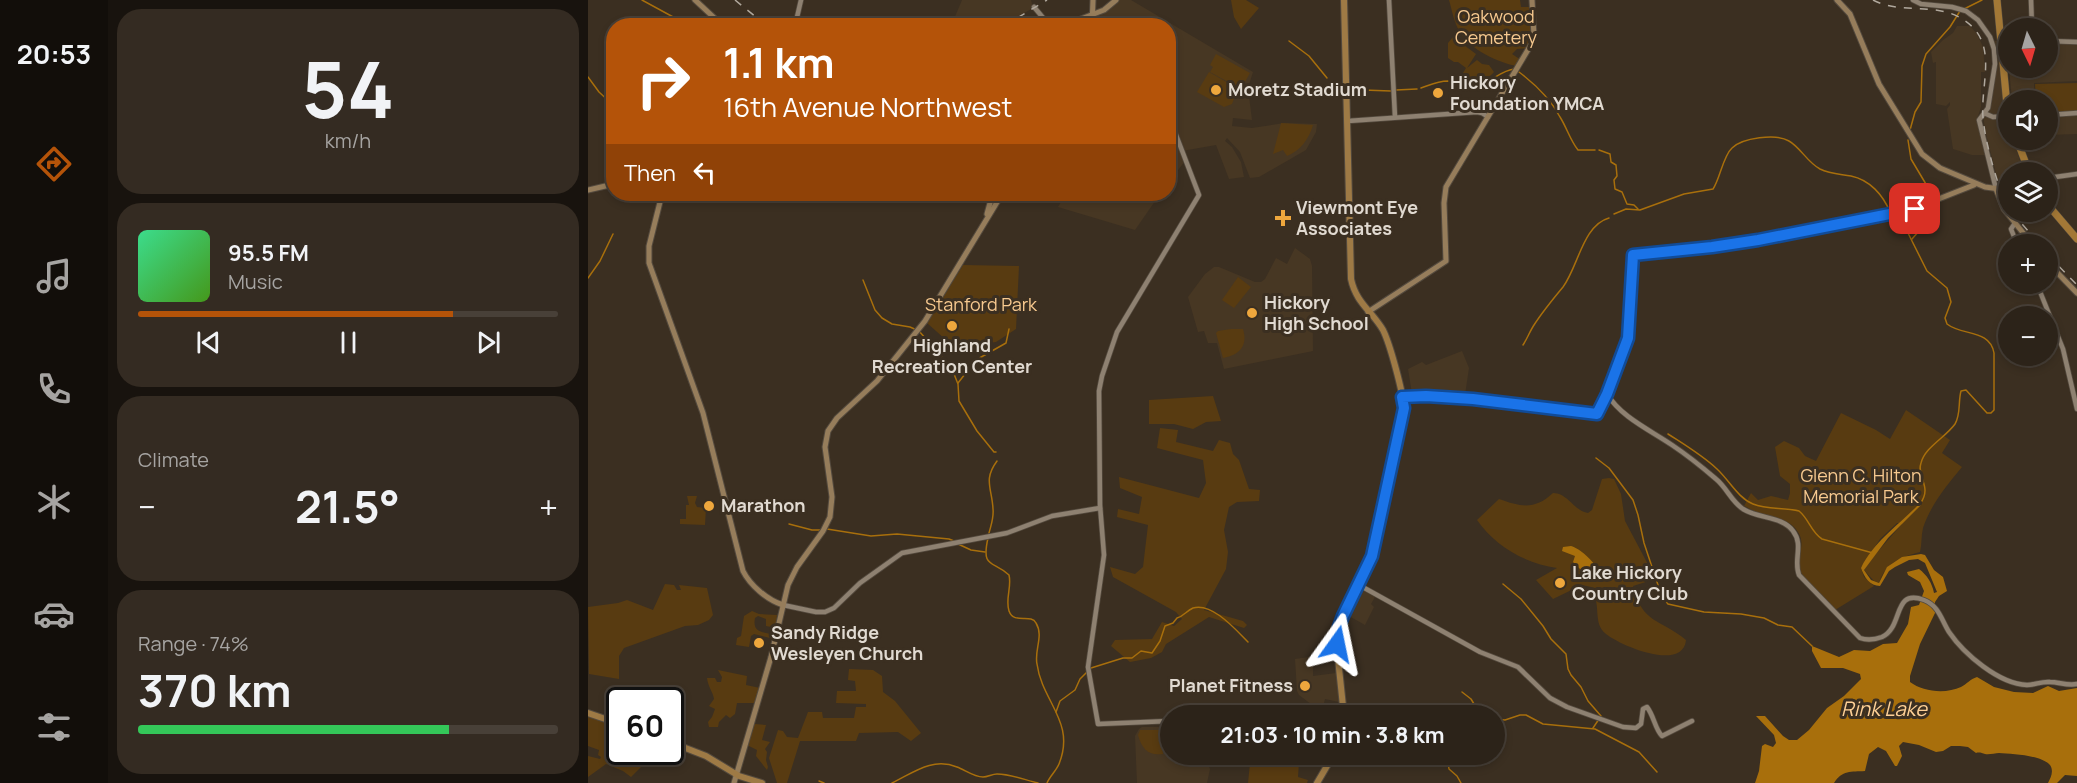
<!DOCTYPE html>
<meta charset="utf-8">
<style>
body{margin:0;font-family:Manrope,sans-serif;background:#342b22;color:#f1f3f6;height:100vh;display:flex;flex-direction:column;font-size:22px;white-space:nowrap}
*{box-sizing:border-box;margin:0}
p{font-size:20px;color:#a6a4a2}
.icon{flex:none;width:33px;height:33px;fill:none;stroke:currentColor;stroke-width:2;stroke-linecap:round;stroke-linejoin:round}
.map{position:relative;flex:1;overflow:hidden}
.details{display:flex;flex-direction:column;gap:9px;padding:9px;background:#18130e;width:480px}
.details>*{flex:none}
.banner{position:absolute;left:18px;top:18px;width:570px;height:183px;border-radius:24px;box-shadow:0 3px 9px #0003,0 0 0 2px #484038;background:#b45309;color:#fff;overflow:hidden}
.needle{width:39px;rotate:175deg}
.tools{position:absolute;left:1410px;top:18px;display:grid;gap:12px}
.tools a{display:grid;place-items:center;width:60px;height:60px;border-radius:50%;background:#2c2319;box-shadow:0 3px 9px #0003,0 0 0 2px #484038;font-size:30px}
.speed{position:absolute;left:18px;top:687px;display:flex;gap:12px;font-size:30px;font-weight:700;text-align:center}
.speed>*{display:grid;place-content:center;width:78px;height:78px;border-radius:50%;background:#2c2319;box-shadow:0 3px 9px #0003,0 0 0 2px #484038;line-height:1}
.speed .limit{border:3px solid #111;border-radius:9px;background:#fff;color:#111}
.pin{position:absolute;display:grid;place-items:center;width:51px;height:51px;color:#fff;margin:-26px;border-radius:12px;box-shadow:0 3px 9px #0006}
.me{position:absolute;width:66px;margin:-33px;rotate:12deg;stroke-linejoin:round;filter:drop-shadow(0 0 4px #0008)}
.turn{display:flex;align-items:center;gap:21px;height:126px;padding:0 18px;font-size:27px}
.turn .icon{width:78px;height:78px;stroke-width:2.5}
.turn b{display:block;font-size:42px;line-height:51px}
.then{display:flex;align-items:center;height:57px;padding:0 18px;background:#0003;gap:12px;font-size:22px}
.big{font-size:45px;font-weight:700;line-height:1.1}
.details .tile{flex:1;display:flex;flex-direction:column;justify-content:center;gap:9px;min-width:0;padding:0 21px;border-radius:24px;background:#342b22}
.details .dial{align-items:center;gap:0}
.dial b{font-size:78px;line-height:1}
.song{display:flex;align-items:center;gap:18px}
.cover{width:72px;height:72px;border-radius:9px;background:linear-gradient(135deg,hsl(150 70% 55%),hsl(100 70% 35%))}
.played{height:6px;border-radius:3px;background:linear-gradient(90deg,#b45309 75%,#484038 75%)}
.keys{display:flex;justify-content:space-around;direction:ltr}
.heat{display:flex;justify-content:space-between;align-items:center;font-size:33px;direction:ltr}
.charge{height:9px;border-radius:4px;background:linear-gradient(90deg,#34c759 74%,#484038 0)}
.trip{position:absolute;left:572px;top:705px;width:345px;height:60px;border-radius:30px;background:#2c2319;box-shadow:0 3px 9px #0003,0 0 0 2px #484038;font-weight:700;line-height:60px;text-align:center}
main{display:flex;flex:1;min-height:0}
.tab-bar{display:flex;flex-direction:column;width:108px;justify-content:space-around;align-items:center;background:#120e0a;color:#a6a4a2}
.tab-bar .icon{width:42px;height:42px}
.tab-bar .on{color:#b45309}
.tab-bar b{font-size:27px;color:#f1f3f6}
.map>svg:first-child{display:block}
.built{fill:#473723}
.green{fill:#583b11}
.water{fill:#a86f0c}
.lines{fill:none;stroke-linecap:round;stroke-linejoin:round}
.stream{stroke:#a86f0c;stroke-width:1.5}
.tertiary-casing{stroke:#544a3e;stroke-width:6}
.secondary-casing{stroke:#544a3e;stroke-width:7}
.primary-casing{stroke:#544a3e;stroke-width:8}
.trunk-casing{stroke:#544a3e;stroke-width:8}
.tertiary{stroke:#8e8171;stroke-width:4.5}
.secondary{stroke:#967d5b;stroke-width:5}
.primary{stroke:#9e7a45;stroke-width:6}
.trunk{stroke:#a37836;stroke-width:7}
.rail{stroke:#b0a89d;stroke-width:1.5;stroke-dasharray:8 8;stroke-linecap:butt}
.route-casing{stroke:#114b97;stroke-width:15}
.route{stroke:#1a73e8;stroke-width:10}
.poi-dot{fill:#eea73d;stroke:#3b2f21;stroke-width:2}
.labels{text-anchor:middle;stroke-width:6;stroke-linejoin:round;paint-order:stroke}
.park-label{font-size:18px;fill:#f7c98f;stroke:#3b2f21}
.poi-label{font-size:18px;font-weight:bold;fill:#e1dad1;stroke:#3b2f21;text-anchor:start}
.water-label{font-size:20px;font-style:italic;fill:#fed096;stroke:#3b2f21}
</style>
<main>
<nav class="tab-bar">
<b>20:53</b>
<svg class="icon on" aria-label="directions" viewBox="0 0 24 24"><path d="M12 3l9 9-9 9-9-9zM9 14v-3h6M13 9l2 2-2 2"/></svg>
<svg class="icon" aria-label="music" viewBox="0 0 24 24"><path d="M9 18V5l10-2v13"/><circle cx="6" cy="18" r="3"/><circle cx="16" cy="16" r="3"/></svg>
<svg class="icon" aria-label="phone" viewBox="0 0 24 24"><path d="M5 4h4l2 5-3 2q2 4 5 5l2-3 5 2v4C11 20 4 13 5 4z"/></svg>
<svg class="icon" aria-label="climate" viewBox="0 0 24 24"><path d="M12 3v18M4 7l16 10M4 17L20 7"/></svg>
<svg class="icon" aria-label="car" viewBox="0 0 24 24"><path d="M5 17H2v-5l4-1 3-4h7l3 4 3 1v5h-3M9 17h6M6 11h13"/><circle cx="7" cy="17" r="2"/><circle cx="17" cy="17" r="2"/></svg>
<svg class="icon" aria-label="filters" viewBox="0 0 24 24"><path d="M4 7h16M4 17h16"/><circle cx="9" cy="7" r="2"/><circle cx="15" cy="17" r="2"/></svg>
</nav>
<section class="details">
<div class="tile dial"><b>54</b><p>km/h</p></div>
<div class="tile">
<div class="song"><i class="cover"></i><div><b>95.5 FM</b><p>Music</p></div></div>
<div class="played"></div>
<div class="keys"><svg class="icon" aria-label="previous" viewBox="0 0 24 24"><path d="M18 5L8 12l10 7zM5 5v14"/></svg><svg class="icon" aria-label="pause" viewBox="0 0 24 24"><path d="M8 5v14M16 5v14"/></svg><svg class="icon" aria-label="next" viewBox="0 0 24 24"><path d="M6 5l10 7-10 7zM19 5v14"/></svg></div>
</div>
<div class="tile"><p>Climate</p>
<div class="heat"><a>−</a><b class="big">21.5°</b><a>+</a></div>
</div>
<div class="tile"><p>Range · 74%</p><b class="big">370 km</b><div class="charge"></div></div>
</section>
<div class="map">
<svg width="1489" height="783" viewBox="0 0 1489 783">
<rect width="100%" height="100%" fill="#3b2f21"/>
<!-- built -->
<g class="built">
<polygon points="374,0 443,0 445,8 415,25 366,25 366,19"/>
<polygon points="532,0 543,0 665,72 660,88 664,120 645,118 644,126 664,128 696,123 729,124 728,132 718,150 671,177 662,178 652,152 639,138 637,141 644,147 653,162 656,177 641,179 628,145 594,151 597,161 581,182 580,26 507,26 510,17"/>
<polygon points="1369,26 1382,26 1389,34 1395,47 1397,72 1393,72 1393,107 1389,119 1398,155 1384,155 1365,149 1359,109 1362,105 1362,102 1358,106 1348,104 1348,62 1345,63 1343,52 1355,40 1365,33"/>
<polygon points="1404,41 1413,41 1420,116 1420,140 1425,140 1436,172 1420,172 1420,187 1412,189 1397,130 1395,114 1398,111 1407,64"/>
<polygon points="1460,43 1489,43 1489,81 1446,83 1446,100 1424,100 1421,68 1460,68"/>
<polygon points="1489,113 1489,134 1460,135 1460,115"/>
<polygon points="478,194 572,194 547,230 470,207"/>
<polygon points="707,248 722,259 724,266 725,351 636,369 629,343 620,343 616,331 610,332 600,297 617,274 626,267 631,267 667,282 673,282 677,279 688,258 699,264"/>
<polygon points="874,351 881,368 877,395 824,394 820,369 834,362 838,365"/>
<polygon points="774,588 787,597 783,604 786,607 777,625 759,615"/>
<polygon points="721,657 723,666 725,666 725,676 748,673 751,702 737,699 736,703 723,704 711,695 709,691 707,659"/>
<polygon points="554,727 574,727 582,732 582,754 616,755 622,769 619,783 549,783 547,736 551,729"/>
</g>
<!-- green -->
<g class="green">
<polygon points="643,0 658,0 671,8 653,29 646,17"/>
<path d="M861,0H932L933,7H944L945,32L940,48L929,49L924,54L933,60L929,66C911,63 881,49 872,32C866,23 864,10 861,0Z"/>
<path d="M865,37L888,54L879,68L889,60L894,64L901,65L906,72C899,80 889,84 878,81L875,73L878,68L870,62H866L860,58V43Z"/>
<polygon points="628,54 662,73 653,89 622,72 625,67 622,65"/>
<polygon points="621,72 647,87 645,92 647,96 644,104 636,107 609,92"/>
<polygon points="1489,83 1489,112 1460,114 1460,100 1448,100 1447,84"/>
<path d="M693,123L725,125C721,139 712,151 699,156L695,150L685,154Z"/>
<polygon points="375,265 431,266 428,329 408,342 366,347 339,323"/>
<polygon points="650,277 663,287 646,308 634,300"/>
<path d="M643,329H655C660,345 652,355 635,358L628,333L630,331Z"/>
<polygon points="625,396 633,421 618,422 605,429 586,424 561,424 561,400"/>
<path d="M1318,410L1362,440L1354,453L1374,467C1359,485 1342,506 1335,528C1333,536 1334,544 1332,552C1313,557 1297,563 1291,583L1286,581L1276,570L1278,565L1314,524L1309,523L1292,539L1273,568L1276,577L1286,586L1247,610C1239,601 1213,579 1211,568C1209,552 1220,543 1207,528C1198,518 1184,518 1173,514C1167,512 1161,508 1156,506L1163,493L1170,500L1183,496L1200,500L1202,493V484L1192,476L1187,447L1196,441L1211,448L1217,456L1228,461L1253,413L1288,430L1302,439Z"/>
<polygon points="572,428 590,430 588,442 625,451 631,440 642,443 645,454 651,460 661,489 672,490 671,501 649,502 641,507 636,530 640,552 638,569 616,610 655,621 659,625 656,628 621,617 578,644 574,652 563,658 542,662 523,646 527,640 564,639 574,622 586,626 594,619 588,612 525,577 522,567 547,574 555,567 560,525 529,517 530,509 551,514 554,497 532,488 531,477 611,498 618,483 615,460 569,448"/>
<path d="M1021,478L1026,479L1033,494L1037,521L1064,572L1061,581L1045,586C1054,624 1073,619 1098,640C1095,672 1033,646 1018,634C1004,623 1014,604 1003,587L994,585L965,599L948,580L969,568C938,564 907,546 889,520L911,499C933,507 947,510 965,493C980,493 986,511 1000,513L1004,510L1014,479Z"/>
<polygon points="99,496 109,496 107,503 109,507 118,508 117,525 92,524 92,519 98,519 98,505 101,505"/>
<polygon points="77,584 86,585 89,590 93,590 91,585 119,588 125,615 121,620 110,625 97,626 36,648 31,656 31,679 1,674 0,607 30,603 39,600 65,610"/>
<path d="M164,611L171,614L189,615L188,628L178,626V619L170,616L167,618C164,633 175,632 187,635L186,639L166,634L163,636L161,647L148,645L149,638L153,636L156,616Z"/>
<polygon points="261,669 285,670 294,676 295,692 307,701 333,733 323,741 310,732 271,733 268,741 212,741 199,783 189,783 181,758 190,730 195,731 199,737 210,738 220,712 234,712 235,718 266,718 268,707 278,707 278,704 248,703 249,691 268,691 267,681 260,680"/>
<path d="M130,670L159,676L158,685L172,688L168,703H149L147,714L142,718L138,715L131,722L130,727H121L120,722L124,717L127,709L121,706L126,699C125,692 120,687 119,678H127L129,682H133L134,677Z"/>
<polygon points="0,715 24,723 19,736 28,741 31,731 32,752 62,752 59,761 43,777 35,771 18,764 0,777 0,756 12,759 13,757 10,755 11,750 0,746"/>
<polygon points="167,724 178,725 174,740 182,742 177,749 179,752 178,760 180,767 179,770 168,756 169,750 159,745 164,725"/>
<path d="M552,730H572L574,732L575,754C560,756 554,749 550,735Z"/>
<polygon points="711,762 710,777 720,780 719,783 660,783 662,763"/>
</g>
<!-- water -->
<g class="water">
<path d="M1331,504L1333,505L1300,538L1276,570L1283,580L1291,583L1299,567L1314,557L1333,554L1337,555L1346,570L1355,577L1359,591L1351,596L1347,602V613L1332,644L1322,676V682C1335,692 1358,694 1373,687C1379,684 1382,679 1389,677L1406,687L1426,692L1445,693L1460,686L1471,691L1489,688V776L1477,775L1469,783H1460C1463,777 1466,771 1462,765C1454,755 1424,754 1411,753C1407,753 1401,755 1397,754C1394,753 1391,752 1388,753L1380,747L1372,746H1363L1355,751L1348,752L1331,745L1315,742L1311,746L1314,756L1309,766H1307L1298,751L1290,747L1281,754L1277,771C1263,772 1254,770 1246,783H1167L1171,771L1174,746L1177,744L1185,747L1188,743L1186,735L1168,716H1177L1195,736L1201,740H1209L1221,730L1239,708L1256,696L1273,679L1272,674L1255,668H1233L1224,651V646L1251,657L1266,650L1282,651L1295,644L1309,643L1320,624L1323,607L1331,605L1336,591L1332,582L1320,575L1319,572L1331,569C1339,575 1344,583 1346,593L1349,592L1337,563L1330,559L1321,560L1307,567L1301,571L1292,586C1282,586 1276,577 1273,568C1286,541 1311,525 1331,504Z"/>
<path d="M983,546C991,548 1006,561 1009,569L993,570L985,562L987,556L974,551L975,547Z"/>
</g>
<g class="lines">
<!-- stream -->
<g class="stream">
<polyline points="54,0 87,18"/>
<polyline points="1376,9 1394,0"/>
<polyline points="701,41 721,56 739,78"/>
<path d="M931,72C947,84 962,98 972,117C979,128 982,140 990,150H1007"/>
<polyline points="0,77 11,92 26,106"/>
<polyline points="743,81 755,94"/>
<path d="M833,88C842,85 849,81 860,81C871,82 881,89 892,85C905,81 913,70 927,69"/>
<polyline points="808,90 829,89"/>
<polyline points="763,93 775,90 803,91"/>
<polyline points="1322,130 1327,112 1333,102 1334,66 1338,54 1362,27 1372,11"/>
<polyline points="1320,140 1323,159 1345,196"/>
<polyline points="1011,150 1022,154 1023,162 1028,165 1029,176 1026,180 1027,189 1034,192 1039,204 1046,205 1050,209"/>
<path d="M1026,214L1038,209L1052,210L1096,194L1125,189C1132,179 1135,156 1144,148C1154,138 1188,133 1201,141C1213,148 1219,162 1232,169C1242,174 1252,174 1263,176C1282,180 1295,195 1302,212"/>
<path d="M1304,217L1320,233L1339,271L1359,288L1363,302L1357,318L1359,324C1374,336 1402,329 1406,353V410L1403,413H1399L1378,390L1373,391C1370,402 1373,414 1367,424C1358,437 1337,447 1333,463C1328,478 1345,486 1332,504"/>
<polyline points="1324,239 1344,216 1347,204"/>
<polyline points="0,278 12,261 25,234"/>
<polyline points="275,280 287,310 294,318 304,324 322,327 331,331 364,369 370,384 371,401 389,431 406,452 408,452"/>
<path d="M935,345C939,339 942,331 946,325C955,311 965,299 975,287C990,267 995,225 1021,218"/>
<polyline points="370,383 388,360 418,343 421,329"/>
<path d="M1080,434C1097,445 1114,455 1129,469C1141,480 1150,498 1165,504C1179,510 1196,507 1211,511C1221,519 1223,532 1234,539L1285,553"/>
<polyline points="1008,458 1021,468 1045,500 1050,515 1056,543 1072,591 1076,599 1080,604 1116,612 1153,614 1176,618 1190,625 1204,627 1224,646"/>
<polyline points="201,524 224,530 234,530"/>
<polyline points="239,529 283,536 309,534 361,539 366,541"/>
<path d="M401,533C403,525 406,518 405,509C404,488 395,480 409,461"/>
<path d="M400,538C393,569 405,560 421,575C424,587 417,599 421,611C426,625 443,613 448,623C456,636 446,650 449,664C454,702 488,722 471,764C468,771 462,776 459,783"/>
<polyline points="370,544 383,550 397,552"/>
<polyline points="915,584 933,599 955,626 963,639 978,654 980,669 983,675 993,687 1000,701 1013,716 1005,728"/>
<polyline points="874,692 883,699 889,709 900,716"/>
<path d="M468,712L472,701L487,690L492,679L503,668L535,658H544L553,651L564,653L572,641L577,626L585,623L589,618C596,616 598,611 605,608C624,602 648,630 660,642"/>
<polyline points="906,719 917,720 932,715 938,715 955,724 1007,729 1051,752 1069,772"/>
<polyline points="826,754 835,759 841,758 846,761 850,759 857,763 860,763 861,769 869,776 873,783"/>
<polyline points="231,781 236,783"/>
<path d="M304,783C325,773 344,757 369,767C377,770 386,777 395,777C400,777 404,774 409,774C423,774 437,780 450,783"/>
</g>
<!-- tertiary casing -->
<g class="tertiary-casing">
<g id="tertiary">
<polyline points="801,0 807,117"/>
<polyline points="1325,0 1333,4 1364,7 1378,11 1390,20 1402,37 1406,49 1407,64 1400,108 1391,120 1408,189"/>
<polyline points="1443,0 1444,28"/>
<polyline points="446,7 462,26"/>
<polyline points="207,26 213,0"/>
<polyline points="1460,41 1489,42"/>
<polyline points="1396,113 1405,117 1420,116"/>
<polyline points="580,114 611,195 529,332 514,376 511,391 512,505 516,555 500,667 510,724 582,721"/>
<polyline points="1460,115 1489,113"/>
<polyline points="760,121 889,112 894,113 900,117"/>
<polyline points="1460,178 1489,174"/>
<polyline points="1427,223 1423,229 1429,244"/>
<polyline points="1449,284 1475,349 1489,409"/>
<path d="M1019,394C1033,417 1062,430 1084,445C1099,455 1114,467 1128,479C1139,488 1143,501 1155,509C1171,519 1194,516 1205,531C1216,545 1205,560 1211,575L1272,638C1280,641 1286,640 1294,637C1316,627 1304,588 1336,600C1351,606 1353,619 1361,632C1376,654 1411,684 1439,685C1447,685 1454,681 1462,682C1471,682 1479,686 1489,684"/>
<path d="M771,585L892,652L930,667L962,698L979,707L1035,727L1048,728L1053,724L1055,709L1059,707C1066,716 1067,729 1074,736L1104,721"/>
<polyline points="195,605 228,612 237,612 246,608 272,583 314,553 419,533 464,516 512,508"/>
</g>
</g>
<!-- secondary casing -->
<g class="secondary-casing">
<g id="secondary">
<polyline points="107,0 135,26"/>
<polyline points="1249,0 1262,14 1291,84 1334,154 1352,168 1397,187 1412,189 1420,187"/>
<polyline points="475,26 516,10 528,0"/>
<polyline points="504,26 505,0"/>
<polyline points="1408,189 1416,209 1444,244"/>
<polyline points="0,190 26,184"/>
<path d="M74,194L61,246V263L115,413L155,571C162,585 179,600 195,605"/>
<polyline points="399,214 402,203 401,194"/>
<polyline points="1460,263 1489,293"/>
<polyline points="780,312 858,261 856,203 858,187 944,43 946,36 944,0"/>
<polyline points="814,397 838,396 885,399 1010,414 1019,394 1040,338 1045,255 1124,247 1170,240 1315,213 1386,185"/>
<polyline points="146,783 183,657 200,585 209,567 235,531 242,517 244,497 237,447 240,431 249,418 289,381 337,321 414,194"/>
</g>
</g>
<!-- primary casing -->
<g class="primary-casing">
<g id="primary">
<polyline points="0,713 32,724"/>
<path d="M756,716L749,649L751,626L784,556L816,408C815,392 802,344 795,330C784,311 768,303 763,279L756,0"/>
<polyline points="82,742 118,756 151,776 174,783"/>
<polyline points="729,783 746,754"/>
</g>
</g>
<!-- trunk casing -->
<g class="trunk-casing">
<g id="trunk">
<polyline points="1409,0 1420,116"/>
<polyline points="1429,140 1441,172"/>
<polyline points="1460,205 1489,239"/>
</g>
</g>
<!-- tertiary -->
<use href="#tertiary" class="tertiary"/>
<!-- secondary -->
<use href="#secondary" class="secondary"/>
<!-- primary -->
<use href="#primary" class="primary"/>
<!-- trunk -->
<use href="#trunk" class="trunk"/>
<!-- rail -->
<g class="rail">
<polyline points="147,0 179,26"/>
<path d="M1285,0C1311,14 1345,3 1371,17C1413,40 1392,81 1395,118C1397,141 1409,186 1420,207"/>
<polyline points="416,26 459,0"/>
<polyline points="1424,212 1451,244"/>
<polyline points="1460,255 1489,285"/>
</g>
</g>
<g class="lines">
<!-- route casing -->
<g class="route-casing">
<polyline id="route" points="749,644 751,627 755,616 784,556 813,422 816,408 814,397 838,396 885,399 1009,414 1019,394 1040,338 1045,255 1124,247 1170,240 1327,209"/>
</g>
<!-- route -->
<use href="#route" class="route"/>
</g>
<!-- markers -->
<g class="poi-dot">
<circle cx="628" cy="90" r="6"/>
<circle cx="850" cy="93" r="6"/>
<path d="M692 209h6v6h6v6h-6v6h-6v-6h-6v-6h6z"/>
<circle cx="664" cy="313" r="6"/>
<circle cx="364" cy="326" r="6"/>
<circle cx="121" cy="506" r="6"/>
<circle cx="972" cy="583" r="6"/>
<circle cx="171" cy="643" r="6"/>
<circle cx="717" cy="686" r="6"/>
</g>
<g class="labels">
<!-- park labels -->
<g class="park-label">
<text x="908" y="23">Oakwood<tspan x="908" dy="21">Cemetery</tspan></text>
<text x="393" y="311">Stanford Park</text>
<text x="1273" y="482">Glenn C. Hilton<tspan x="1273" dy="21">Memorial Park</tspan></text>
</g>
<!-- poi labels -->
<g class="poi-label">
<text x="862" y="89">Hickory<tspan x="862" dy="21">Foundation YMCA</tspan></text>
<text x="640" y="96">Moretz Stadium</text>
<text x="708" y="214">Viewmont Eye<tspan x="708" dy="21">Associates</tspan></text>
<text x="676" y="309">Hickory<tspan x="676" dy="21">High School</tspan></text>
<text x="364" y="352" text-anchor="middle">Highland<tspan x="364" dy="21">Recreation Center</tspan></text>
<text x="133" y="512">Marathon</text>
<text x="984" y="579">Lake Hickory<tspan x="984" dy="21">Country Club</tspan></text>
<text x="183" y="639">Sandy Ridge<tspan x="183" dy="21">Wesleyen Church</tspan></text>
<text x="705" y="692" text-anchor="end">Planet Fitness</text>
</g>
<!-- water labels -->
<g class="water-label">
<text x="1296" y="716">Rink Lake</text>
</g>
</g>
</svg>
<div class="tools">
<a><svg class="needle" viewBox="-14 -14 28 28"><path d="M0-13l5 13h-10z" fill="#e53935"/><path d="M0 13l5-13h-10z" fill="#a6a4a2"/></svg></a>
<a><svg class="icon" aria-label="sound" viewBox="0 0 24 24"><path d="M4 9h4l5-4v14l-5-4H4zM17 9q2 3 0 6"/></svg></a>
<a><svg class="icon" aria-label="layers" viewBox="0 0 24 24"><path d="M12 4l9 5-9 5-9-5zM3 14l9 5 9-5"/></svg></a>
<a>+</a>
<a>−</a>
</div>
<div class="speed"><div class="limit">60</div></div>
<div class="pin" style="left:1327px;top:209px;background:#d93025"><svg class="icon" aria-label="arrive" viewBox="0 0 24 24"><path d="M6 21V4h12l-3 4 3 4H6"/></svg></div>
<svg class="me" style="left:749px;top:644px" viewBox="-20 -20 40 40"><path d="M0-17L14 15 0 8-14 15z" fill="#1a73e8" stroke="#fff" stroke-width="4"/></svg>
<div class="trip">21:03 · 10 min · 3.8 km</div>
<div class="banner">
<div class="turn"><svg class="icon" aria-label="right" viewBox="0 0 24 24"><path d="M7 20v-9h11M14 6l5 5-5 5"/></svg><div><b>1.1 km</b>16th Avenue Northwest</div></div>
<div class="then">Then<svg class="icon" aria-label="left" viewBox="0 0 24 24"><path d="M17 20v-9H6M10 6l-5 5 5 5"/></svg></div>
</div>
</div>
</main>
